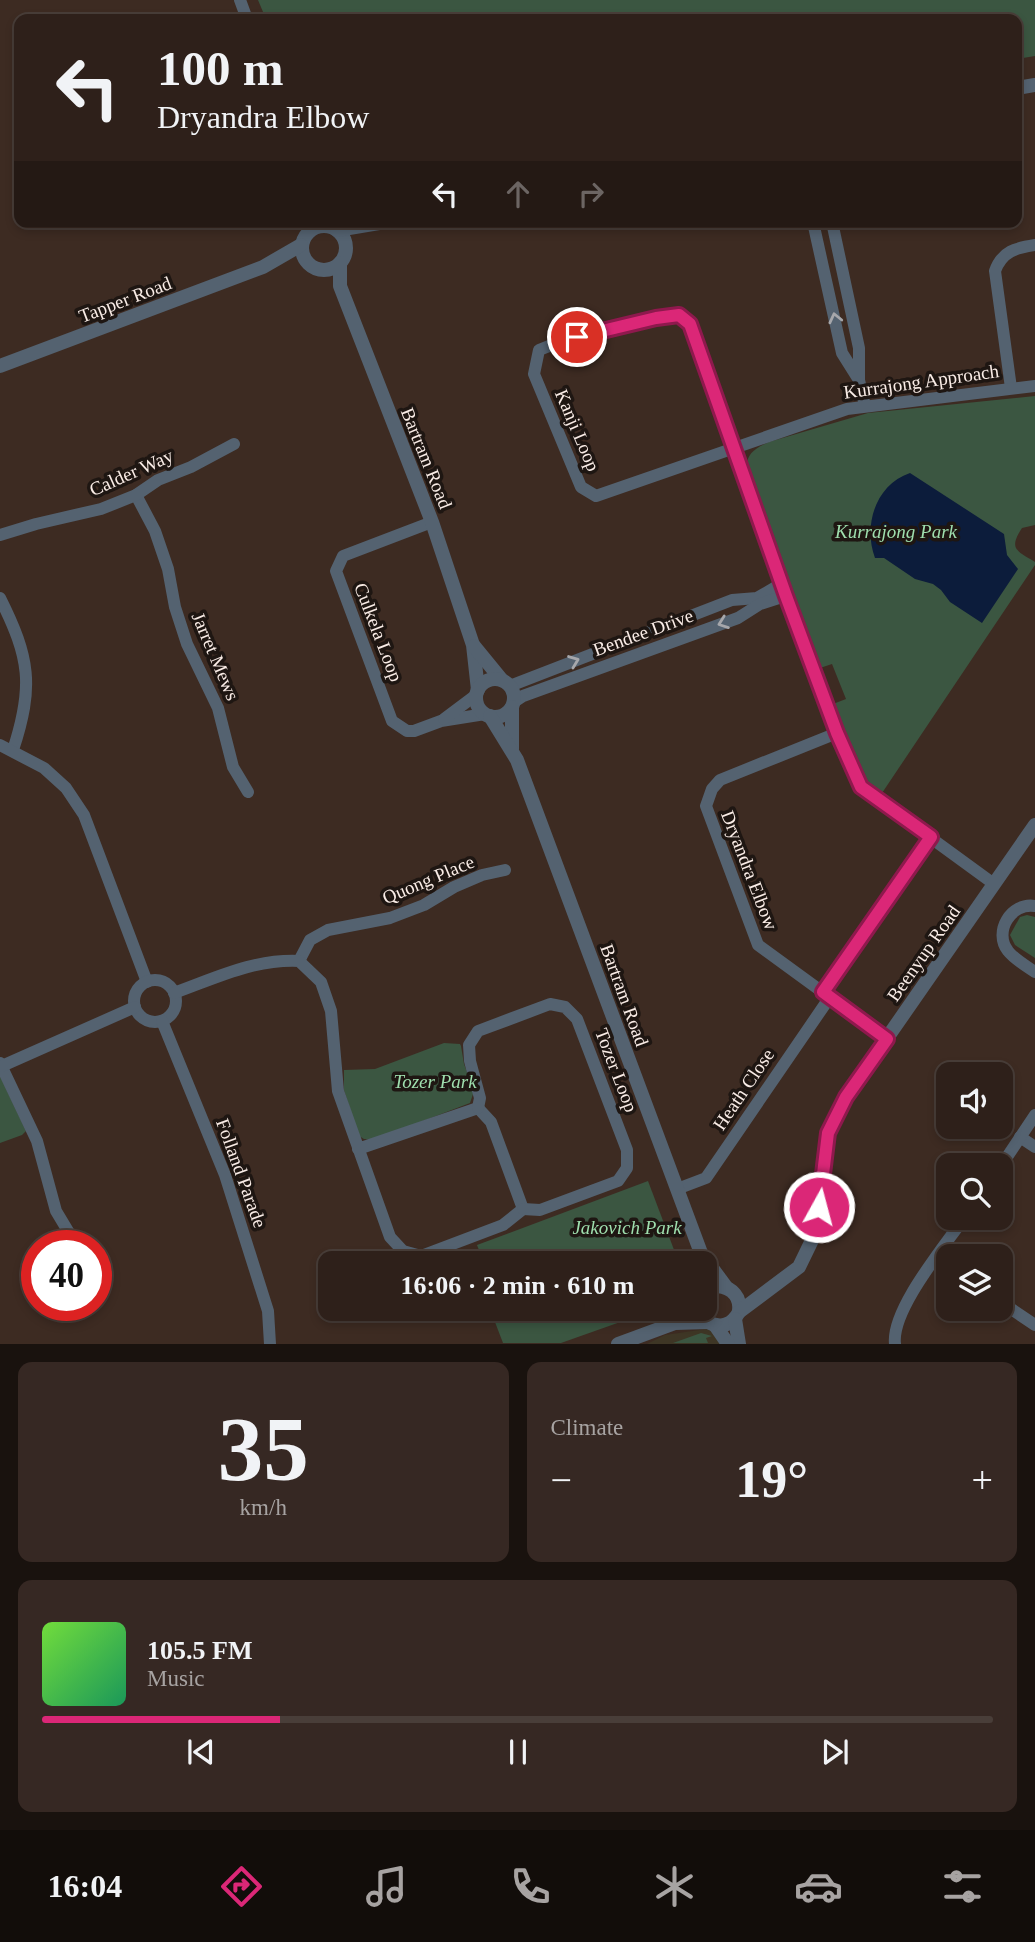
<!DOCTYPE html>
<meta charset="utf-8">
<style>
body{margin:0;font-family:"Times New Roman",serif;background:#362823;color:#f1f3f6;height:100vh;display:flex;flex-direction:column;font-size:26px;white-space:nowrap}
*{box-sizing:border-box;margin:0}
p{font-size:23px;color:#a7a3a2}
.icon{flex:none;width:38px;height:38px;fill:none;stroke:currentColor;stroke-width:2;stroke-linecap:round;stroke-linejoin:round}
.map{position:relative;height:1344px;overflow:hidden}
.drawer{display:flex;flex-direction:column;gap:18px;padding:18px;background:#19120e;flex:1}
.drawer>*{flex:none}
.top-card{position:absolute;left:14px;top:14px;width:1008px;height:214px;border-radius:14px;box-shadow:0 4px 10px #0003,0 0 0 2px #493e39;background:#2e201a;color:#f1f3f6;overflow:hidden}
.controls{position:absolute;left:936px;top:1062px;display:grid;gap:14px}
.controls a{display:grid;place-items:center;width:77px;height:77px;border-radius:14px;background:#2e201a;box-shadow:0 4px 10px #0003,0 0 0 2px #493e39;font-size:35px}
.speed{position:absolute;left:21px;top:1230px;display:flex;gap:14px;font-size:35px;font-weight:700;text-align:center}
.speed>*{display:grid;place-content:center;width:91px;height:91px;border-radius:50%;background:#2e201a;box-shadow:0 4px 10px #0003,0 0 0 2px #493e39;line-height:1}
.speed .limit{border:10px solid #d22;background:#fff;color:#111}
.pin{position:absolute;display:grid;place-items:center;width:60px;height:60px;color:#fff;margin:-30px;border:4px solid #fff;border-radius:50%;box-shadow:0 2px 7px #0007}
.me{position:absolute;width:77px;margin:-38px;rotate:7deg;stroke-linejoin:round;filter:drop-shadow(0 0 5px #0008)}
.turn{display:flex;align-items:center;gap:24px;height:147px;padding:0 28px;font-size:32px}
.turn .icon{width:91px;height:91px;stroke-width:2.5}
.turn b{display:block;font-size:49px;line-height:60px}
.lanes{display:flex;align-items:center;height:66px;padding:0 28px;background:#0003;justify-content:center;gap:35px;direction:ltr}
.lanes .off{opacity:.35}
.big{font-size:52px;font-weight:800;line-height:1.1}
.drawer .widget{flex:1;display:flex;flex-direction:column;justify-content:center;gap:10px;min-width:0;padding:0 24px;border-radius:14px;background:#362823}
.drawer .dial{align-items:center;gap:0}
.dial b{font-size:91px;line-height:1}
.song{display:flex;align-items:center;gap:21px}
.cover{width:84px;height:84px;border-radius:10px;background:linear-gradient(135deg,hsl(100 70% 55%),hsl(150 70% 35%))}
.played{height:7px;border-radius:4px;background:linear-gradient(90deg,#db2777 25%,#493e39 25%)}
.keys{display:flex;justify-content:space-around;direction:ltr}
.heat{display:flex;justify-content:space-between;align-items:center;font-size:38px;direction:ltr}
.drawer .tiles{flex:1;display:grid;gap:18px;grid-template-columns:1fr 1fr}
.widget:last-child{grid-column:span 2}
.trip{position:absolute;left:318px;top:1251px;width:399px;height:70px;border-radius:14px;background:#2e201a;box-shadow:0 4px 10px #0003,0 0 0 2px #493e39;font-weight:800;line-height:70px;text-align:center}
.dock{display:flex;height:112px;justify-content:space-around;align-items:center;background:#120d0a;color:#a7a3a2}
.dock .icon{width:49px;height:49px}
.dock .on{color:#db2777}
.dock b{font-size:32px;color:#f1f3f6}
.map>svg:first-child{display:block}
.education{fill:#3e3625}
.green{fill:#3b5641}
.water{fill:#0c1c3b}
.lines{fill:none;stroke-linecap:round;stroke-linejoin:round}
.minor{stroke:#546270;stroke-width:12}
.tertiary{stroke:#546270;stroke-width:14}
.oneway{stroke:#a6a7ab}
.route-casing{stroke:#8e194d;stroke-width:18}
.route{stroke:#db2777;stroke-width:12}
.labels{text-anchor:middle;stroke-width:7;stroke-linejoin:round;paint-order:stroke}
.street-label{font-size:19px;fill:#f9ece6;stroke:#1e1612}
.park-label{font-size:19px;font-style:italic;fill:#9fdfae;stroke:#1e1612}
</style>
<div class="map">
<svg width="1035" height="1344" viewBox="0 0 1035 1344">
<rect width="100%" height="100%" fill="#3d2b22"/>
<!-- education -->
<polygon class="education" points="706,1329 713,1331 723,1344 647,1344 665,1335"/>
<!-- green -->
<g class="green">
<polygon points="258,0 1035,0 1035,56 1017,59 1017,19 266,19"/>
<path d="M1035,396V525L1022,528C1008,549 1017,551 1035,562V565L880,796L867,785L861,776L833,704L846,699L832,664L820,668L749,477C743,457 751,450 769,442L868,413Z"/>
<polygon points="1027,915 1035,917 1035,958 1015,945 1010,935 1020,917"/>
<polygon points="444,1043 460,1044 461,1046 464,1064 474,1091 470,1103 373,1140 364,1139 359,1136 344,1090 344,1070 375,1069"/>
<polygon points="0,1076 26,1131 22,1135 0,1143"/>
<polygon points="648,1181 679,1263 484,1263 477,1245"/>
<polygon points="490,1309 657,1309 561,1343 503,1343"/>
<polygon points="701,1333 712,1336 706,1338 708,1343 673,1343"/>
</g>
<!-- water -->
<path class="water" d="M910,473L1004,534L1007,555L1018,569L982,623L950,602L941,590L933,584L915,579L884,558H875C863,526 875,485 910,473Z"/>
<g class="lines">
<!-- minor -->
<g class="minor">
<polyline points="240,0 247,19"/>
<polyline points="316,222 317,226"/>
<polyline points="813,222 842,353 859,380"/>
<polyline points="832,222 859,348 859,380 865,406"/>
<path d="M1011,388L995,271C1002,251 1016,248 1035,245"/>
<polyline points="136,495 155,531 168,569 175,607 187,644 218,708 233,767 248,792"/>
<polyline points="432,522 343,556 336,571 392,721 407,731 414,731 441,721 485,714"/>
<polyline points="0,535 36,524 101,509 136,495 158,480 191,467 234,444"/>
<path d="M0,598C30,658 34,686 13,750"/>
<polyline points="510,686 732,600 757,598 781,584"/>
<polyline points="514,702 523,696 738,618 760,604 785,596"/>
<polyline points="444,719 476,695"/>
<polyline points="837,733 720,780 712,789 706,806 758,945 887,1039"/>
<polyline points="0,745 44,768 66,788 84,815 147,982"/>
<path d="M994,884L861,787L837,733L785,596L690,324L679,315C633,320 582,332 539,350L534,374L581,487L596,496L847,409L1035,386"/>
<path d="M1035,906C1011,902 993,932 1008,951C1014,959 1026,966 1035,972"/>
<polyline points="299,961 310,940 328,930 390,918 424,905 454,887 482,875 505,870"/>
<circle cx="155" cy="1001" r="21"/>
<polyline points="823,992 931,837"/>
<path d="M174,993C216,978 253,959 299,961L321,982L331,1011L338,1091L390,1237L403,1251L421,1256L503,1225L523,1209L491,1122L478,1108L358,1149"/>
<polyline points="162,1021 225,1175 268,1311 270,1344"/>
<polyline points="0,1063 37,1141 56,1211 77,1246"/>
<polyline points="2,1066 135,1007"/>
<polyline points="478,1108 480,1098 470,1061 469,1045 478,1031 550,1004 565,1007 577,1019 627,1150 627,1168 618,1181 540,1210 523,1209"/>
<polyline points="1020,1137 1035,1147"/>
<polyline points="1001,1166 1035,1115"/>
<polyline points="677,1189 706,1178 830,997"/>
<polyline points="1001,1302 1035,1325"/>
<path d="M895,1344C891,1310 944,1247 964,1218"/>
</g>
<!-- tertiary -->
<g class="tertiary">
<polyline points="1017,88 1035,85"/>
<circle cx="324" cy="248" r="22"/>
<polyline points="337,230 385,222"/>
<polyline points="340,263 340,286 432,522 473,645 478,690"/>
<polyline points="0,366 263,267 301,245"/>
<polyline points="474,646 501,679"/>
<circle cx="495" cy="698" r="19"/>
<polyline points="512,707 512,749"/>
<polyline points="490,716 517,760 701,1253 726,1287"/>
<path d="M701,1309L708,1322C721,1329 732,1325 739,1312C741,1297 733,1288 718,1286L705,1293"/>
<polyline points="739,1312 799,1267 816,1232 828,1133 846,1097 1035,825"/>
<polyline points="735,1319 739,1344"/>
<polyline points="715,1325 728,1344"/>
<polyline points="618,1344 675,1323 708,1322"/>
</g>
</g>
<!-- one-way arrows -->
<defs><path id="oneway-chevron" d="M-2-3.5L2.5 0L-2 3.5" fill="none" stroke-width="1.6" stroke-linecap="round" stroke-linejoin="round" transform="scale(1.75)"/></defs>
<g class="oneway">
<use href="#oneway-chevron" transform="translate(835 318) rotate(-103)"/>
<use href="#oneway-chevron" transform="translate(723 623) rotate(160)"/>
<use href="#oneway-chevron" transform="translate(574 661) rotate(-21)"/>
</g>
<g class="lines">
<!-- route casing -->
<g class="route-casing">
<polyline id="route" points="577,337 656,318 679,315 690,324 786,596 837,733 861,787 931,837 823,992 887,1039 846,1097 828,1133 819,1207"/>
</g>
<!-- route -->
<use href="#route" class="route"/>
</g>
<g class="labels">
<!-- street labels -->
<g class="street-label">
<text transform="translate(125 299) rotate(-21)" y="7">Tapper Road</text>
<text transform="translate(921 381) rotate(-8)" y="7">Kurrajong Approach</text>
<text transform="translate(578 430) rotate(67)" y="7">Kanji Loop</text>
<text transform="translate(427 458) rotate(68)" y="7">Bartram Road</text>
<text transform="translate(131 472) rotate(-24)" y="7">Calder Way</text>
<text transform="translate(379 632) rotate(69)" y="7">Culkela Loop</text>
<text transform="translate(643 632) rotate(-20)" y="7">Bendee Drive</text>
<text transform="translate(216 656) rotate(67)" y="7">Jarret Mews</text>
<text transform="translate(750 870) rotate(69)" y="7">Dryandra Elbow</text>
<text transform="translate(428 879) rotate(-23)" y="7">Quong Place</text>
<text transform="translate(923 953) rotate(-55)" y="7">Beenyup Road</text>
<text transform="translate(625 995) rotate(70)" y="7">Bartram Road</text>
<text transform="translate(617 1070) rotate(69)" y="7">Tozer Loop</text>
<text transform="translate(743 1089) rotate(-56)" y="7">Heath Close</text>
<text transform="translate(242 1173) rotate(70)" y="7">Folland Parade</text>
</g>
<!-- park labels -->
<g class="park-label">
<text x="896" y="538">Kurrajong Park</text>
<text x="435" y="1088">Tozer Park</text>
<text x="627" y="1234">Jakovich Park</text>
</g>
</g>
</svg>
<div class="controls">
<a><svg class="icon" aria-label="sound" viewBox="0 0 24 24"><path d="M4 9h4l5-4v14l-5-4H4zM17 9q2 3 0 6"/></svg></a>
<a><svg class="icon" aria-label="search" viewBox="0 0 24 24"><circle cx="10" cy="10" r="6"/><path d="M15 15l6 6"/></svg></a>
<a><svg class="icon" aria-label="layers" viewBox="0 0 24 24"><path d="M12 4l9 5-9 5-9-5zM3 14l9 5 9-5"/></svg></a>
</div>
<div class="speed"><div class="limit">40</div></div>
<div class="pin" style="left:577px;top:337px;background:#d93025"><svg class="icon" aria-label="arrive" viewBox="0 0 24 24"><path d="M6 21V4h12l-3 4 3 4H6"/></svg></div>
<svg class="me" style="left:819px;top:1207px" viewBox="-20 -20 40 40"><circle r="17" fill="#db2777" stroke="#fff" stroke-width="3"/><path d="M0-11L8 9 0 5-8 9z" fill="#fff"/></svg>
<div class="trip">16:06 · 2 min · 610 m</div>
<div class="top-card">
<div class="turn"><svg class="icon" aria-label="left" viewBox="0 0 24 24"><path d="M17 20v-9H6M10 6l-5 5 5 5"/></svg><div><b>100 m</b>Dryandra Elbow</div></div>
<div class="lanes"><svg class="icon" aria-label="left" viewBox="0 0 24 24"><path d="M17 20v-9H6M10 6l-5 5 5 5"/></svg><svg class="icon off" aria-label="ahead" viewBox="0 0 24 24"><path d="M12 20V5M6 11l6-6 6 6"/></svg><svg class="icon off" aria-label="right" viewBox="0 0 24 24"><path d="M7 20v-9h11M14 6l5 5-5 5"/></svg></div>
</div>
</div>
<section class="drawer">
<div class="tiles">
<div class="widget dial"><b>35</b><p>km/h</p></div>
<div class="widget"><p>Climate</p>
<div class="heat"><a>−</a><b class="big">19°</b><a>+</a></div>
</div>
<div class="widget">
<div class="song"><i class="cover"></i><div><b>105.5 FM</b><p>Music</p></div></div>
<div class="played"></div>
<div class="keys"><svg class="icon" aria-label="previous" viewBox="0 0 24 24"><path d="M18 5L8 12l10 7zM5 5v14"/></svg><svg class="icon" aria-label="pause" viewBox="0 0 24 24"><path d="M8 5v14M16 5v14"/></svg><svg class="icon" aria-label="next" viewBox="0 0 24 24"><path d="M6 5l10 7-10 7zM19 5v14"/></svg></div>
</div>
</div>
</section>
<nav class="dock">
<b>16:04</b>
<svg class="icon on" aria-label="directions" viewBox="0 0 24 24"><path d="M12 3l9 9-9 9-9-9zM9 14v-3h6M13 9l2 2-2 2"/></svg>
<svg class="icon" aria-label="music" viewBox="0 0 24 24"><path d="M9 18V5l10-2v13"/><circle cx="6" cy="18" r="3"/><circle cx="16" cy="16" r="3"/></svg>
<svg class="icon" aria-label="phone" viewBox="0 0 24 24"><path d="M5 4h4l2 5-3 2q2 4 5 5l2-3 5 2v4C11 20 4 13 5 4z"/></svg>
<svg class="icon" aria-label="climate" viewBox="0 0 24 24"><path d="M12 3v18M4 7l16 10M4 17L20 7"/></svg>
<svg class="icon" aria-label="car" viewBox="0 0 24 24"><path d="M5 17H2v-5l4-1 3-4h7l3 4 3 1v5h-3M9 17h6M6 11h13"/><circle cx="7" cy="17" r="2"/><circle cx="17" cy="17" r="2"/></svg>
<svg class="icon" aria-label="filters" viewBox="0 0 24 24"><path d="M4 7h16M4 17h16"/><circle cx="9" cy="7" r="2"/><circle cx="15" cy="17" r="2"/></svg>
</nav>
